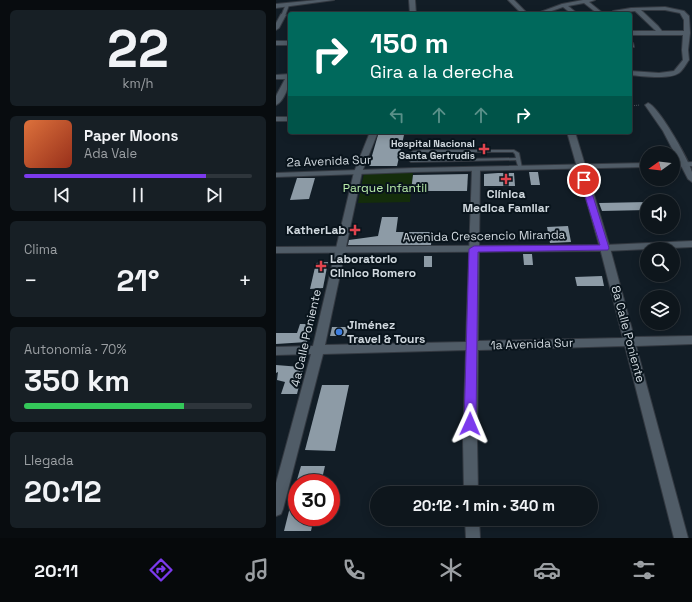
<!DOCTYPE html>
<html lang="es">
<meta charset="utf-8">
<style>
body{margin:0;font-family:"Space Grotesk",sans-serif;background:#171f25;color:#f1f3f6;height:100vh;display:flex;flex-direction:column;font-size:15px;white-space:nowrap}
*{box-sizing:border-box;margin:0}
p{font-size:13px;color:#9b9fa3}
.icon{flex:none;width:22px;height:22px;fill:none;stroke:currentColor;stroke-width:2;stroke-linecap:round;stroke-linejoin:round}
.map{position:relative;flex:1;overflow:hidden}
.side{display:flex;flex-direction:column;gap:10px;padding:10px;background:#080c0f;width:276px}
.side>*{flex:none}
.banner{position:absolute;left:12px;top:12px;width:344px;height:122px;border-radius:4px;box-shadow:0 2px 10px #0003,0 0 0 1px #2e353b;background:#00695c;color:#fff;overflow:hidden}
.needle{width:26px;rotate:255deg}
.controls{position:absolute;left:364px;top:146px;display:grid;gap:8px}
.controls a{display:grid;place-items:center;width:40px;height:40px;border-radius:50%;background:#0e161c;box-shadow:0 2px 10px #0003,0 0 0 1px #2e353b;font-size:20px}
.speed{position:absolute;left:12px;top:474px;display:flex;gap:8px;font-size:20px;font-weight:700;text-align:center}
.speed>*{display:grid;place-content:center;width:52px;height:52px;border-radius:50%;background:#0e161c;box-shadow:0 2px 10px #0003,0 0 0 1px #2e353b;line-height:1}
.speed .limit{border:6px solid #d22;background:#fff;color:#111}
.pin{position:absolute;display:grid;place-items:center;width:34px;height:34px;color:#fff;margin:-17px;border:2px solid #fff;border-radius:50%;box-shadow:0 1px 4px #0007}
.me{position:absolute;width:44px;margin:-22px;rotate:1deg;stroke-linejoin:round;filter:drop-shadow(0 0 3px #0008)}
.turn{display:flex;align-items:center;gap:14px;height:84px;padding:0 16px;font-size:18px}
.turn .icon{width:52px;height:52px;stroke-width:2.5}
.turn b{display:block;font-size:28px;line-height:34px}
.lanes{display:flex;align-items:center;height:38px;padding:0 16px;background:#0003;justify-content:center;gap:20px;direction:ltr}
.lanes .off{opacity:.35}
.big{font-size:30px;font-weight:700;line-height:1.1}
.side .card{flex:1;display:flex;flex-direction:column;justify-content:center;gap:6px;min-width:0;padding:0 14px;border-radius:6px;background:#171f25}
.side .dial{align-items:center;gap:0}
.dial b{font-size:52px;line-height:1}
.song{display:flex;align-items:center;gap:12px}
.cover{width:48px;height:48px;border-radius:6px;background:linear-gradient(135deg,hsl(20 70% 55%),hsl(10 70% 35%))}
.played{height:4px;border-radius:2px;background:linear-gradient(90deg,#7c3aed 80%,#2e353b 80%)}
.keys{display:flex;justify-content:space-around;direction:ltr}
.heat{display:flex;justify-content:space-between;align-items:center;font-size:22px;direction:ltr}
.charge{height:6px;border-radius:3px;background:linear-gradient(90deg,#34c759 70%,#2e353b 0)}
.trip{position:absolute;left:94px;top:486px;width:228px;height:40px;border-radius:20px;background:#0e161c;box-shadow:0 2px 10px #0003,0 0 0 1px #2e353b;font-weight:700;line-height:40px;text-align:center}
.dock{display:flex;height:64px;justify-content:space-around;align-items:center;background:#06090b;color:#9b9fa3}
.dock .icon{width:28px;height:28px}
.dock .selected{color:#7c3aed}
.dock b{font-size:18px;color:#f1f3f6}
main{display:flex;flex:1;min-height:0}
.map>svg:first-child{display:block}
.green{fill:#142d0b}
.building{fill:#8d9ba6}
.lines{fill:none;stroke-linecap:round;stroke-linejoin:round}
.service-casing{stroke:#333941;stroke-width:2}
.pedestrian-casing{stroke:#333941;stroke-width:2}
.minor-casing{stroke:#333941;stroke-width:2}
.secondary-casing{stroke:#333941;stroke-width:2}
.path{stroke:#4e5860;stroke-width:1;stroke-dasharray:1 1;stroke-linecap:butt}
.service{fill:#505c67;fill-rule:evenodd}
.pedestrian{fill:#505c67;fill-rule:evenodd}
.minor{fill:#505c67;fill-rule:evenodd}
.secondary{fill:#505c67;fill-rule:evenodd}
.route{fill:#7c3aed;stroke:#51269a}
.health-dot{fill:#e0444e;stroke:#09141c;stroke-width:1.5}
.shop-dot{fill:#3f7fe0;stroke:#09141c;stroke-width:1.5}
.labels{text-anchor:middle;stroke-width:4;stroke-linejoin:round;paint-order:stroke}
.far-poi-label{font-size:10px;font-weight:bold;fill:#d1d9df;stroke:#09141c;text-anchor:end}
.street-label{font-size:12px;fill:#d1d9df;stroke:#09141c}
.park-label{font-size:12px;fill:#baedaa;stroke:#09141c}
.poi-label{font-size:12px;font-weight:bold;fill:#d1d9df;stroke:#09141c;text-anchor:start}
</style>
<main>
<section class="side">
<div class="card dial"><b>22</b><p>km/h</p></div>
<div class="card">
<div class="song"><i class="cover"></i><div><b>Paper Moons</b><p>Ada Vale</p></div></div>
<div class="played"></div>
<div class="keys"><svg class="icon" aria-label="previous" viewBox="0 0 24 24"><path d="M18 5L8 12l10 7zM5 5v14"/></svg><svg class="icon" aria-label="pause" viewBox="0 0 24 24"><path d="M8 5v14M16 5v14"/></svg><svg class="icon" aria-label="next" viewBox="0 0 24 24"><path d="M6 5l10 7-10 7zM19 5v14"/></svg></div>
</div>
<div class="card"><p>Clima</p>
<div class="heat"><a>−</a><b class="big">21°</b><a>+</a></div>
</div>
<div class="card"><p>Autonomía · 70%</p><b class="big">350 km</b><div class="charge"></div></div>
<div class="card"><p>Llegada</p><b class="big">20:12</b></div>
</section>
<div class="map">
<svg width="416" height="538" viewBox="0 0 416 538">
<rect width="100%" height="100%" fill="#121d26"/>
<!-- green -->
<polygon class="green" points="137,172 134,202 82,203 88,173"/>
<!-- building -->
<g class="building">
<polygon points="102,135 128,135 121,166 93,166"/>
<polygon points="253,172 262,172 264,185 255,185"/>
<polygon points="222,173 238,173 239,186 208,186 208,174"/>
<polygon points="192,174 191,191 135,191 137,175"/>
<polygon points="21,178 39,178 33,199 14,200"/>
<polygon points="371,202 371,210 326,211 323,203"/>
<polygon points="106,217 122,217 120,232 156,232 155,245 72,245 73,240 102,236"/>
<polygon points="292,226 295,242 274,243 271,227"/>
<polygon points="247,254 256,254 257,265 248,265"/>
<rect x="148" y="256" width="8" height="11"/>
<polygon points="52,262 47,288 34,289 40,263"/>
<polygon points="326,276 328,286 301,286 299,277"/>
<polygon points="24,324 36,324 31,342 0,344 0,333 21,333"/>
<polygon points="56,327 72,327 70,336 54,336"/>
<polygon points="0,365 25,367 27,370 21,394 5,394 9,382 1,380 2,372 0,373"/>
<polygon points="46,385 73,385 59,451 29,450"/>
<polygon points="25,466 49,466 45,483 20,483"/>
<polygon points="18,491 21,491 21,517 38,517 35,531 8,531"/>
</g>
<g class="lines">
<!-- service casing -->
<g class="service-casing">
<path id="service" d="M146,150H238L243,153L246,168L244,169H243L240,160L136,162H135L130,157L137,151ZM146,152H237L239,154L240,158L137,160L134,157L139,153Z"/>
</g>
<!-- pedestrian casing -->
<g class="pedestrian-casing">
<polygon id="pedestrian" points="10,4 13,5 9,16 5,16"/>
</g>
<!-- minor casing -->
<g class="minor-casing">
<g id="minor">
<polygon points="41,0 58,0 0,8 0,4"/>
<polygon points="133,0 139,0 140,14 134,14"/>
<polygon points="232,0 238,0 252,14 246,14"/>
<polygon points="307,0 319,0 313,2 328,14 322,14 308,3 292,6 302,14 296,14 287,7 267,14 259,14 286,4"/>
<path d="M389,7L408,11L413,16L414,33L412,50L413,60C410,64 407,70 403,73C393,80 366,76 354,75V71L383,73L398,71L407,60L406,50L407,35H354V31H380L359,11L340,13L337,11L355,8ZM365,10H389L404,13L408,20V31H386L382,26Z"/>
<polygon points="5,14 10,15 3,28 0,30 0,23"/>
<rect x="0" y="41" width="14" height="4"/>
<polygon points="354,41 357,43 358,47 354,47"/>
<path d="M14,74C14,83 9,101 0,105V96L9,79H0V75Z"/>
<path d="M372,103C383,107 413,160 416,172C416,175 416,179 416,182L412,179L387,131L369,105Z"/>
<rect x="0" y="117" width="14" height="4"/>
<polygon points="94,132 102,132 86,172 49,345 190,342 196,169 200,167 204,169 202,341 347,338 324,248 291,132 299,132 334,248 358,337 416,336 416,344 360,346 412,538 398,538 349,346 202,350 201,439 202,493 188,493 187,439 190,350 47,354 7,509 5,514 0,516 0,483 35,354 0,355 0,347 37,346 78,172"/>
<polygon points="189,519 203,519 204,538 190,538"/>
</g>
</g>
<!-- secondary casing -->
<g class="secondary-casing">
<g id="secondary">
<polygon points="416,162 416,166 397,167 397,163"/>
<polygon points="371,163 371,167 138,172 0,177 0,173 138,168"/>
<polygon points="416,241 416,247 329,251 0,253 0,247 329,245"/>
</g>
</g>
<!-- path -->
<polyline class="path" points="354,106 364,105"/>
<!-- service -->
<use href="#service" class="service"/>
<!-- pedestrian -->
<use href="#pedestrian" class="pedestrian"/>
<!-- minor -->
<use href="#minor" class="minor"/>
<!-- secondary -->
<use href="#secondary" class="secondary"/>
</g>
<!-- route -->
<polygon class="route" points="308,178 312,180 333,248 332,250 202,252 200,424 198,427 194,429 190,427 188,424 193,249 198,246 324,245 304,180"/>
<!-- markers -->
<g class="health-dot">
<path d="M206 143h4v4h4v4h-4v4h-4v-4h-4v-4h4z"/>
<path d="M228 173h4v4h4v4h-4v4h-4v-4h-4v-4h4z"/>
<path d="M77 224h4v4h4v4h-4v4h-4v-4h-4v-4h4z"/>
<path d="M43 260h4v4h4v4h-4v4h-4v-4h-4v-4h4z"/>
</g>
<circle class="shop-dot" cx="63" cy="332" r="4"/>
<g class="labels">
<!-- far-poi labels -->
<g class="far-poi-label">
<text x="199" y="147">Hospital Nacional<tspan x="199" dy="12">Santa Gertrudis</tspan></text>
</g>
<!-- street labels -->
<g class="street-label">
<text transform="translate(53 161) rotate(-2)" y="4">2a Avenida Sur</text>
<text transform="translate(208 236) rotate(-1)" y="4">Avenida Crescencio Miranda</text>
<text transform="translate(352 334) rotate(75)" y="4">8a Calle Poniente</text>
<text transform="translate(30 338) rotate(-77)" y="4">4a Calle Poniente</text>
<text transform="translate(256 344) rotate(-2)" y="4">1a Avenida Sur</text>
</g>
<!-- park labels -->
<g class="park-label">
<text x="109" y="192">Parque Infantil</text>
</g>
<!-- poi labels -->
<g class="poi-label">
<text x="230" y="198" text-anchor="middle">Clínica<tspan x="230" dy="14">Medica Familar</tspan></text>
<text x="70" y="234" text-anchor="end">KatherLab</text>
<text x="54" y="263">Laboratorio<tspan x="54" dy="14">Clinico Romero</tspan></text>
<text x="71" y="329">Jiménez<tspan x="71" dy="14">Travel &amp; Tours</tspan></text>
</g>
</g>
</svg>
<div class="controls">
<a><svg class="needle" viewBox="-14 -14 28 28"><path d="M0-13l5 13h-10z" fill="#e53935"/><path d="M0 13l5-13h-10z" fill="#9b9fa3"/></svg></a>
<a><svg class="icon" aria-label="sound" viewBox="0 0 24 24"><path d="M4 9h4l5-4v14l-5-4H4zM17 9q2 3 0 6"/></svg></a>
<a><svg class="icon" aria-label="search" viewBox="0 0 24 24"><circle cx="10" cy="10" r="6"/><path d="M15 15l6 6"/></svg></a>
<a><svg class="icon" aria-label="layers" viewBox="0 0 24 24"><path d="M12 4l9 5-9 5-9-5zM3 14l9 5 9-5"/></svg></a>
</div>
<div class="speed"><div class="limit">30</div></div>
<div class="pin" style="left:308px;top:180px;background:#d93025"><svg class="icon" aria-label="arrive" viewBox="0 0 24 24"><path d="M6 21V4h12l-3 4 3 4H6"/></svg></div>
<svg class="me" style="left:194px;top:424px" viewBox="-20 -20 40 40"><path d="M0-17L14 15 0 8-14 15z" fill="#7c3aed" stroke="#fff" stroke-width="4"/></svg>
<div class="trip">20:12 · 1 min · 340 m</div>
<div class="banner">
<div class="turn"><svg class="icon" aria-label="right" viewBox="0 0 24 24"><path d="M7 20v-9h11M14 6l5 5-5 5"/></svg><div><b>150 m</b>Gira a la derecha</div></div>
<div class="lanes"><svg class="icon off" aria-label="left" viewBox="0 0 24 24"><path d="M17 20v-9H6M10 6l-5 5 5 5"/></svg><svg class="icon off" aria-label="ahead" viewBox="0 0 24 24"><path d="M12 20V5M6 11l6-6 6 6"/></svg><svg class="icon off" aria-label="ahead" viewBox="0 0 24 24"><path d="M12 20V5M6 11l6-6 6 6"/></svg><svg class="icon" aria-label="right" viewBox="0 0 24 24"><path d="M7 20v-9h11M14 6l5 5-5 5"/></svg></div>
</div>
</div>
</main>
<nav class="dock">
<b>20:11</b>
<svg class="icon selected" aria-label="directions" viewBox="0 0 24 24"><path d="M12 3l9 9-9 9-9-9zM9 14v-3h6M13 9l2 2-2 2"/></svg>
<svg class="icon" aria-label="music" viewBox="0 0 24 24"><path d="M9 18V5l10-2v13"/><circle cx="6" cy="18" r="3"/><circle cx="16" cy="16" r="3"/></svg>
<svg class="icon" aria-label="phone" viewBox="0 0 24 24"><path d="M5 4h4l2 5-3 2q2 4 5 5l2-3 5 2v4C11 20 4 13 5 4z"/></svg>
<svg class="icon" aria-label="climate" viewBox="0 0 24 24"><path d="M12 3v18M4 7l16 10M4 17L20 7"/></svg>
<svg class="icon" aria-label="car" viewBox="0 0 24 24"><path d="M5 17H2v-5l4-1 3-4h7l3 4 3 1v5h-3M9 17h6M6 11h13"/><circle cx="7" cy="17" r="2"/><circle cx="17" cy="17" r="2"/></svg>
<svg class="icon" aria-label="filters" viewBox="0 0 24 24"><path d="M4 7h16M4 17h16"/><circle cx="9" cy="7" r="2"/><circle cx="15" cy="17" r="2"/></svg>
</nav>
